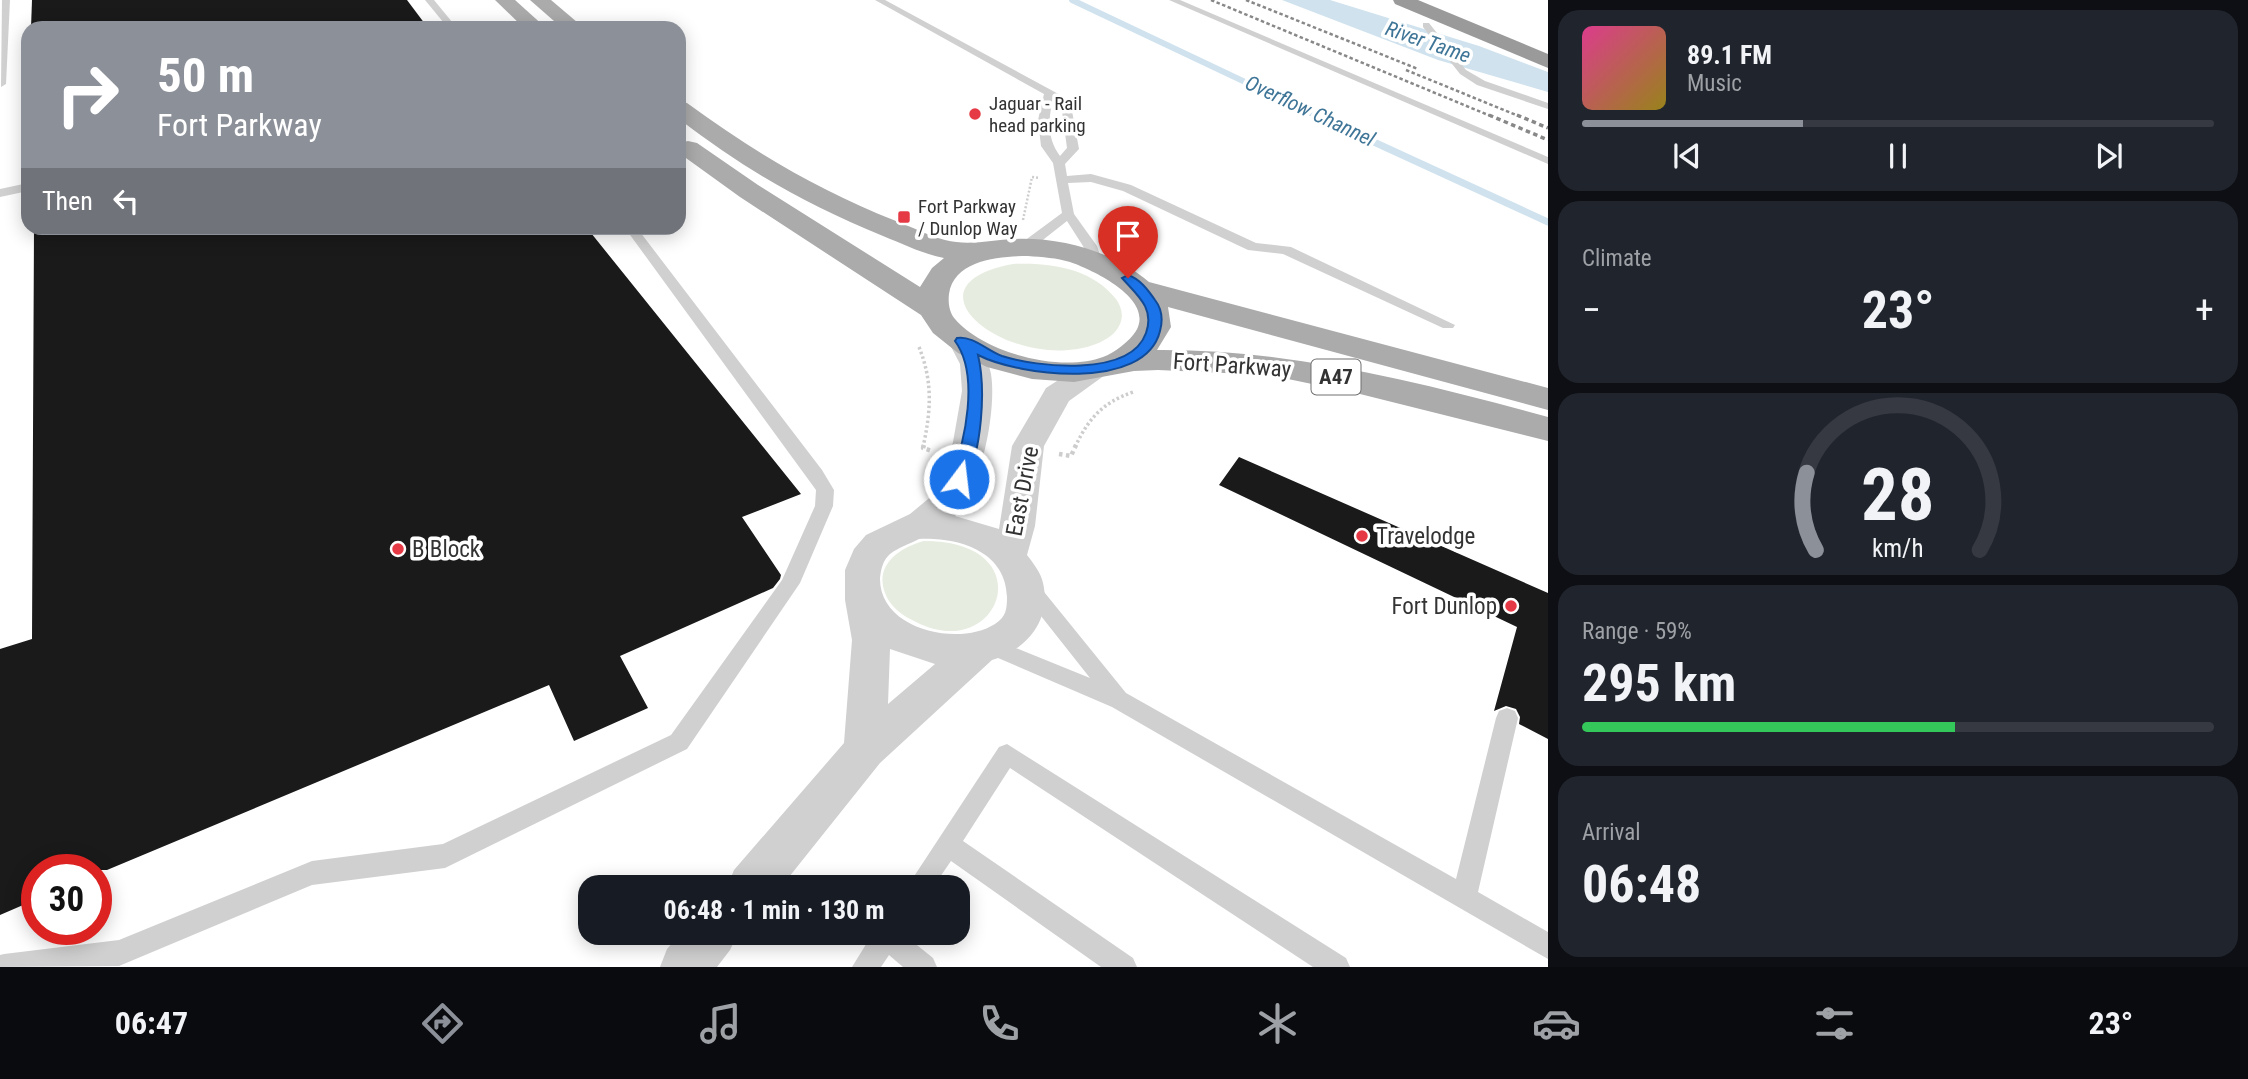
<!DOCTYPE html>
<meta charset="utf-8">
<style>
body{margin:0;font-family:"Roboto Condensed",sans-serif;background:#20242c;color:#f1f3f6;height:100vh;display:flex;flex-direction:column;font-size:26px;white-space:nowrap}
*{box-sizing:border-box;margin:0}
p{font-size:23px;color:#9ea1a6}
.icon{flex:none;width:38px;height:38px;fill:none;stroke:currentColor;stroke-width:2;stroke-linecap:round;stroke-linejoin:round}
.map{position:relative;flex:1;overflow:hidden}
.details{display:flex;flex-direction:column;gap:10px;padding:10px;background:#0d0f14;width:700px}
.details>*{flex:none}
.hud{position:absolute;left:21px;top:21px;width:665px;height:214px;border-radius:21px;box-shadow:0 4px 18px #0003;background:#8c9099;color:#fff;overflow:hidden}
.speed{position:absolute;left:21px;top:854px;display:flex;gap:14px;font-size:35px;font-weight:700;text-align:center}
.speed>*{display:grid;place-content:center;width:91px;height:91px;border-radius:50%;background:#171b24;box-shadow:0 4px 18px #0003;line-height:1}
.speed .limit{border:10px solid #d22;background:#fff;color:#111}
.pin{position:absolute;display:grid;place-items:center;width:60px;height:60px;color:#fff;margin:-72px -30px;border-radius:50% 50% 50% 0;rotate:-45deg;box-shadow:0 0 7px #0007}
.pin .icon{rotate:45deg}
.me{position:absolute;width:77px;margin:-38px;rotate:15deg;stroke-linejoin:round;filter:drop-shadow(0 0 5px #0008)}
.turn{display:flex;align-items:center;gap:24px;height:147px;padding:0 21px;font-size:32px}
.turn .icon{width:91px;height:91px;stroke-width:2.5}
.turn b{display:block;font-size:49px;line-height:60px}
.then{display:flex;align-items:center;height:66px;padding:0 21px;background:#0003;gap:14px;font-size:26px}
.big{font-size:52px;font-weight:700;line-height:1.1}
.details .card{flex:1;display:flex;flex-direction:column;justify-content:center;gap:10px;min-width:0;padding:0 24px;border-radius:21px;background:#20242c}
.details .dial{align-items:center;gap:0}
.dial svg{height:182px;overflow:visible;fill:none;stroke:#363941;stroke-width:7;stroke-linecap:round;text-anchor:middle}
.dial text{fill:#f1f3f6;stroke:none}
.song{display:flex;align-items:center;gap:21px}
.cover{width:84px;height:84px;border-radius:10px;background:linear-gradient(135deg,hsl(330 70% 55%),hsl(50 70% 35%))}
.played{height:7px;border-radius:4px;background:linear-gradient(90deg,#8c9099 35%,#363941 35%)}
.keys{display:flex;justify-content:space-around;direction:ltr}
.heat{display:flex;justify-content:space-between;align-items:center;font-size:38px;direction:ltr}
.charge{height:10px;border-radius:5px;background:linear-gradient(90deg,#34c759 59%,#363941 0)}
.trip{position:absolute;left:578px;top:875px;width:392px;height:70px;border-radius:21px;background:#171b24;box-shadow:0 4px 18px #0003;font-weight:700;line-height:70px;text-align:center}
.dock{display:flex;height:112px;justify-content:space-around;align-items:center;background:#090b0e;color:#9ea1a6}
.dock .icon{width:49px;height:49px}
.dock .selected{color:#8c9099}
.dock b{font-size:32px;color:#f1f3f6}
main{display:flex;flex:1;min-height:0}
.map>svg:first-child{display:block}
.green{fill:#e6ecdf}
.water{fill:#cfe2ee}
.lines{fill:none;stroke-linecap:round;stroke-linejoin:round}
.stream-far1{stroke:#cfe2ee;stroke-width:6}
.stream{stroke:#cfe2ee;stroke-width:7}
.building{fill:#1a1a1a}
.path-far2{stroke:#cdcdcd;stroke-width:2.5;stroke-dasharray:2 2;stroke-linecap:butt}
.path-far1{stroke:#cdcdcd;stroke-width:3.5;stroke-dasharray:2.5 2.5;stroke-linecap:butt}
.path{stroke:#cdcdcd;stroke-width:4.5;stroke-dasharray:3.5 3.5;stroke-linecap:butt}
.lane{fill:#d0d0d0;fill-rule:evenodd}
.street{fill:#d0d0d0;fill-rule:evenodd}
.primary{fill:#ababab;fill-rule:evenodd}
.highway{fill:#9a9a9a;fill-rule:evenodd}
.rail-far1{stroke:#888;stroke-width:2.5;stroke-dasharray:3.5 2.5;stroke-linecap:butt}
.rail{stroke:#888;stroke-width:3.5;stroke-dasharray:4.5 3.5;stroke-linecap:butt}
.route{fill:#1a73e8;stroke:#114b97;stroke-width:2}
.poi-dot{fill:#e63946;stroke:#fff;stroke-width:2.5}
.labels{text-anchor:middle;stroke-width:7;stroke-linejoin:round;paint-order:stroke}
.far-poi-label{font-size:19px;fill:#333;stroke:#fff;text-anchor:start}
.far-water-label{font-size:21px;font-style:italic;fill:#3f7597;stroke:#fff}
.shield{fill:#fff;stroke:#707070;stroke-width:2}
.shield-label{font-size:21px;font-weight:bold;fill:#333}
.street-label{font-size:23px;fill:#333;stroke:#fff}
.poi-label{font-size:23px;fill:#333;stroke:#fff;text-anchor:start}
</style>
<main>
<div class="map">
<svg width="1548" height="967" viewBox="0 0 1548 967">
<rect width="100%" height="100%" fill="#fff"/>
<!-- green -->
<g class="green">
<path d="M1013,264C1049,262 1092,268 1116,299C1121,306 1124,315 1120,324C1116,334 1106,340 1096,344C1015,375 894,286 1013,264Z"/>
<path d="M924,541C1045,541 1000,665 916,622C903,616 890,607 885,593C874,564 901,547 924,541Z"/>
</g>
<!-- water -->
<polygon class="water" points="1282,0 1330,0 1479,46 1548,72 1548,92 1438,60"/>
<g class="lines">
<!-- stream-far1 -->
<polyline class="stream-far1" points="1072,0 1319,117"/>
<!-- stream -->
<polyline class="stream" points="1315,115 1548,222"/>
</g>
<!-- building -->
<g class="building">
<polygon points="32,0 407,0 428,28 31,28"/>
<polygon points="34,228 587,228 801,494 742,517 781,575 780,579 773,588 620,656 648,708 574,741 549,685 107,870 37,870 37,899 0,915 0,649 32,639"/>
<polygon points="1239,457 1548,593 1548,739 1519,724 1520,717 1516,709 1506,706 1494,711 1517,627 1219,485"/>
</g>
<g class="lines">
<!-- path-far2 -->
<polyline class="path-far2" points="1023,220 1032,177 1040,178"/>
<!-- path-far1 -->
<g class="path-far1">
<path d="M919,347C933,382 931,411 923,447"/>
<path d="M1075,447C1089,418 1102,403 1133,392"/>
</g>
<!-- path -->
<g class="path">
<polyline points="924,445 923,448 932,451"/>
<polyline points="1059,454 1071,456 1076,445"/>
</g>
<!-- lane -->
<g class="lane">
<polygon points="2,0 10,0 6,84 1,87"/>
<polygon points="425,0 434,0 457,28 448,28"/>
<path d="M875,0H885L1064,97L1072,111L1079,149L1065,164L1067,176L1091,174L1131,185L1256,243L1291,247L1455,325L1453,328H1443L1283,254L1248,250L1123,191L1091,182L1068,183L1074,214L1097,246L1102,261L1100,264H1090L1083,246L1067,221L1030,250H1020V244L1062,213L1053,163L1041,146L1038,120L1044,94ZM1053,99L1062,111L1067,148L1060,156C1047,138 1048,120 1053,99Z"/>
<polygon points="1169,0 1180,0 1548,157 1548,164"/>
<polygon points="1423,23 1429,23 1466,70 1485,81 1548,103 1548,109 1477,85 1460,74 1423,27"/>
<polygon points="28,183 28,191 0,197 0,189"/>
<polygon points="625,228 637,228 822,470 834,490 833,506 800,583 687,749 445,868 312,885 119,966 0,967 0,955 4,954 119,940 312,861 443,844 671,735 782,580 815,506 816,490"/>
<polygon points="1029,580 1036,582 1126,693 1456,879 1496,718 1499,711 1507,708 1515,711 1518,718 1478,892 1548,932 1548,959 1112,707 984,652 981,646 984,640 991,638 1090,678 1022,592 1019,587 1022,582"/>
<polygon points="1007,744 1346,958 1350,967 1313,967 1010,768 963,841 1133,958 1137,967 1101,967 951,861 933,887 907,887 999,747"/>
<polygon points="873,933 902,933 933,958 937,967 903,967 889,955 881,967 852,967"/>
</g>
<!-- street -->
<g class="street">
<path d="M962,333L972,335C981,347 988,359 991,374C997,410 981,490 955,516L999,529L1012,446L1042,395L1046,388L1085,363L1095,360L1105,363L1110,369L1105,375L1069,401L1044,446L1035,526L1027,555C1033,563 1041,573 1043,583C1052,620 1026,650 992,660L880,763L781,887H727L734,870L844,743L852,640L845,600V570L854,549L866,535L910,514L939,490L953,442L962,391L960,364L948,341L952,335ZM919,539C958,537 1006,551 1007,597C1007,609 1006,617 995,624C959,647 879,630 880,578C881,569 883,560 890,554C899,547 910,544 919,539ZM890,649L935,664L888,704Z"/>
<polygon points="681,933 738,933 730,950 717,967 660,967 667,949"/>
</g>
<!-- primary -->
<g class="primary">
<polygon points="495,0 515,0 546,28 524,28"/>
<polygon points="530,0 551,0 584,28 562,28"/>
<path d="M679,101L687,103C754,152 818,190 896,221C912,227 929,236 945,240C968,246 992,240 1014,239C1061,237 1113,251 1149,282L1548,388V410L1168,307L1171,327L1157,350C1289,349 1420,382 1548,417V441L1360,394L1269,375L1158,370L1134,371L1074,382L1032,379L987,367L958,353L933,333L921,315L740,197L679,153V143L688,141L697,143L758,185L920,287L932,268L944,258C923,254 903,244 883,236C805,204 747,171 679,119ZM1028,256C1042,257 1057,258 1070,262C1093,270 1155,299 1136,331C1130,341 1114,353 1103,357C1061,373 984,353 955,319C949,312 948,302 949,294C954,259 1001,256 1028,256Z"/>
</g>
<!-- highway -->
<polygon class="highway" points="1393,0 1418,0 1548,54 1548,68 1395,4"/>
<!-- rail-far1 -->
<g class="rail-far1">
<polyline points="1211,0 1493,117"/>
<polyline points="1246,0 1418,69"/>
<polyline points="1406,70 1521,117"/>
</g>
<!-- rail -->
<g class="rail">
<polyline points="1489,115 1548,140"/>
<polyline points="1517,115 1548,128"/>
</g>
</g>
<!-- route -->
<path class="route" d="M1128,275C1140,279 1148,290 1155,300C1162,309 1163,320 1160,331C1145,392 1019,376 978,355C986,389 982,451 965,482H954L951,479C965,441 980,375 955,341L957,338C972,335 988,351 1002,356C1036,367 1130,378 1146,333C1155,308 1137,295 1122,278Z"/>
<!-- markers -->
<g class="poi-dot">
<circle cx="975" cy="114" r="7"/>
<rect x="897" y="210" width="14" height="14" rx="3.5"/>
<circle cx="1362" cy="536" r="7"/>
<circle cx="398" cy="549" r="7"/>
<circle cx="1511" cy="606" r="7"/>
</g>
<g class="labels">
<!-- far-poi labels -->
<g class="far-poi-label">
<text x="989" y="110">Jaguar - Rail<tspan x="989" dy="22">head parking</tspan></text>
<text x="918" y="213">Fort Parkway<tspan x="918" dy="22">/ Dunlop Way</tspan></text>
</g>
<!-- far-water labels -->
<g class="far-water-label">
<text transform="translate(1428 42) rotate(19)" y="7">River Tame</text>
<text transform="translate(1310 111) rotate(25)" y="7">Overflow Channel</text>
</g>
<!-- shield labels -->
<rect class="shield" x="1311.5" y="359.5" width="49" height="35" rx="5"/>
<g class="shield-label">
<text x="1336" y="384">A47</text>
</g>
<!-- street labels -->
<g class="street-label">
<text transform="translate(1232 365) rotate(4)" y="8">Fort Parkway</text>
<text transform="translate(1022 491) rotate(-79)" y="8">East Drive</text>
</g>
<!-- poi labels -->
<g class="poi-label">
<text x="1376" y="544">Travelodge</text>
<text x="412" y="557">B Block</text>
<text x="1497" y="614" text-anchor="end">Fort Dunlop</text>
</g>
</g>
</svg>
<div class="speed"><div class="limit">30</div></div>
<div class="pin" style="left:1128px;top:278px;background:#d93025"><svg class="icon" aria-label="arrive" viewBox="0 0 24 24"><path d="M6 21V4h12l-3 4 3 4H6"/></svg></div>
<svg class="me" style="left:959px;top:479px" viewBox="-20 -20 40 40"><circle r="17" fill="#1a73e8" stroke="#fff" stroke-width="3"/><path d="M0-11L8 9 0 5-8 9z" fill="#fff"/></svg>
<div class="trip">06:48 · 1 min · 130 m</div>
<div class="hud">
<div class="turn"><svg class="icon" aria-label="right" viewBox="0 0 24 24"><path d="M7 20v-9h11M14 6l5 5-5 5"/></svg><div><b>50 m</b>Fort Parkway</div></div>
<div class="then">Then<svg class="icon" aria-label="left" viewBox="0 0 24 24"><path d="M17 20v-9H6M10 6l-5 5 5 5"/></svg></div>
</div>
</div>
<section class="details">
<div class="card">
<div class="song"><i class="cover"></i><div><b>89.1 FM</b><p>Music</p></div></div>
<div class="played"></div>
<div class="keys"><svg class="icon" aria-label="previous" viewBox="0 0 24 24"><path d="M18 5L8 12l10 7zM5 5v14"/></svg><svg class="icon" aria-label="pause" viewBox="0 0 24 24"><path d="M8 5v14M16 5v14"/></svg><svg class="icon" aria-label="next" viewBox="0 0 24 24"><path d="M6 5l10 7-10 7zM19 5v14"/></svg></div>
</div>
<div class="card"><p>Climate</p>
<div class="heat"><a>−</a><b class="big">23°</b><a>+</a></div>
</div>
<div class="card dial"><svg viewBox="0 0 100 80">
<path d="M14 69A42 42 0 1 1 86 69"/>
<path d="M14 69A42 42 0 0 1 10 35" stroke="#8c9099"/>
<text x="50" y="56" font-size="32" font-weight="700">28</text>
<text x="50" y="72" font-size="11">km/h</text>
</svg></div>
<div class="card"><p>Range · 59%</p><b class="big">295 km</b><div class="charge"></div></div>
<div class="card"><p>Arrival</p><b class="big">06:48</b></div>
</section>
</main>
<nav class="dock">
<b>06:47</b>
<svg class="icon selected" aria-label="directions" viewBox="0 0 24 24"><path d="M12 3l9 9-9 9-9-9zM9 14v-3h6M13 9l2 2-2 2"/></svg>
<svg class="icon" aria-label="music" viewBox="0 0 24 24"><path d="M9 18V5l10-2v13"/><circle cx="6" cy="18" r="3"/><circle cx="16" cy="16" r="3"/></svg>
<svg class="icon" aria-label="phone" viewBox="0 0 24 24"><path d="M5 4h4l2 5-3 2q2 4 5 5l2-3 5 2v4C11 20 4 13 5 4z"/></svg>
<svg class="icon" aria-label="climate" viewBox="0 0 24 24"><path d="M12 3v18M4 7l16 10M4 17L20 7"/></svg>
<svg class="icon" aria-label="car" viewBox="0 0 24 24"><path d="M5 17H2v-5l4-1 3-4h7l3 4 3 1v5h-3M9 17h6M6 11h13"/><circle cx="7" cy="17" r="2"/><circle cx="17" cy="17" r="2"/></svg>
<svg class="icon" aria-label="filters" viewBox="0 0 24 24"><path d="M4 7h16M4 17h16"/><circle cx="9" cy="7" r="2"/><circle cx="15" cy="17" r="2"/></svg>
<b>23°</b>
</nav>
